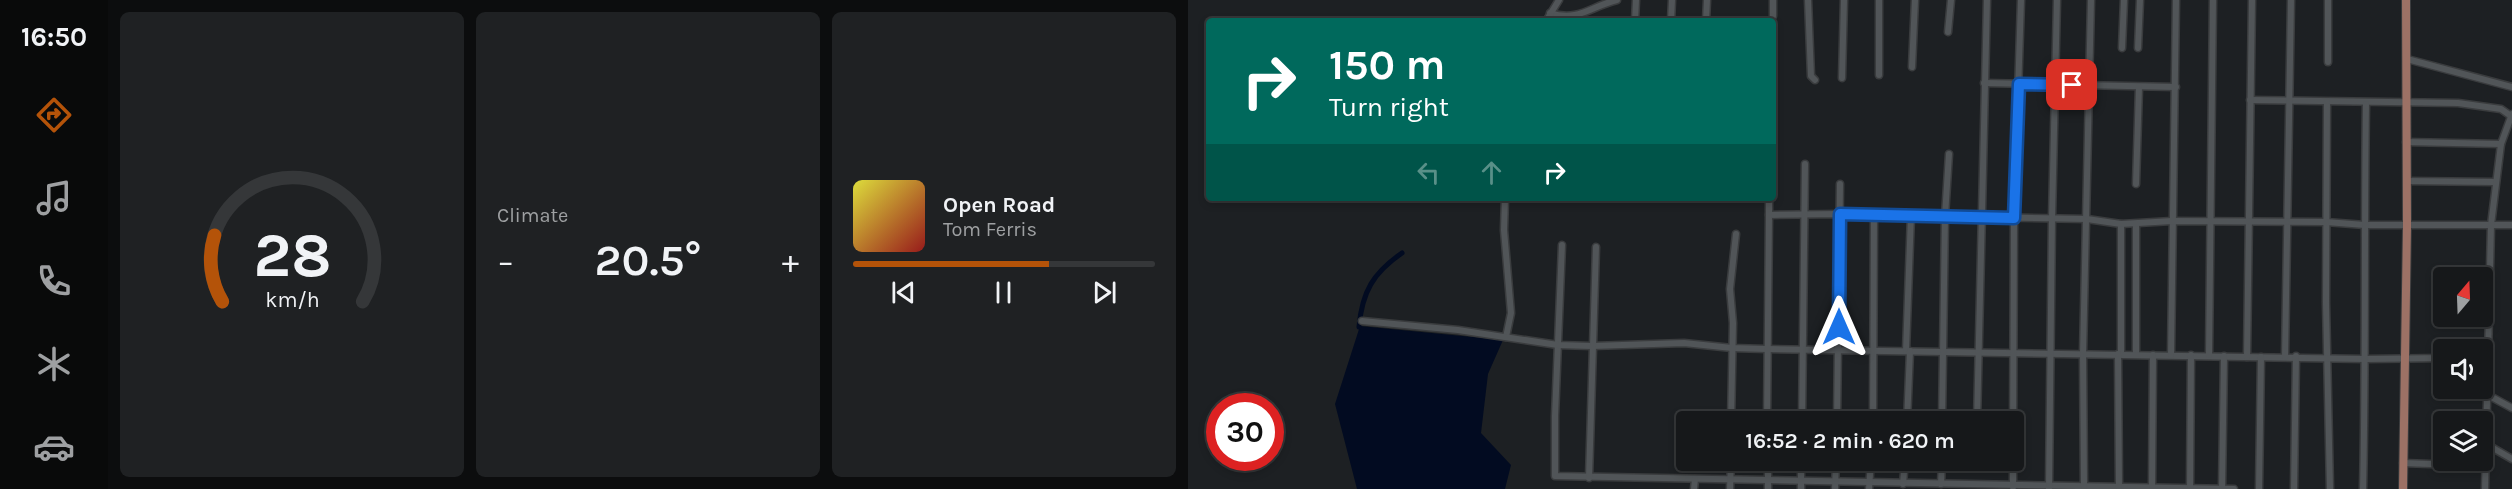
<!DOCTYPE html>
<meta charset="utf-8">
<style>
body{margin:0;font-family:Karla,sans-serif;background:#1f2123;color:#f1f3f6;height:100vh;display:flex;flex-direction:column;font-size:22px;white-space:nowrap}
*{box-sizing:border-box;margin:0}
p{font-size:20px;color:#9ea0a2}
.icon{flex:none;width:33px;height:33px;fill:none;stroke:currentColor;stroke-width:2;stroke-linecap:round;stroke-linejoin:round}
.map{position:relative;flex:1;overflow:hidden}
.details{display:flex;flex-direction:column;gap:12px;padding:12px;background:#0c0d0e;width:1080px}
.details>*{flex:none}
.hud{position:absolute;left:18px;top:18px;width:570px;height:183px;border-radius:6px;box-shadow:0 3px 9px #0003,0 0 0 2px #353739;background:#00695c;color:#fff;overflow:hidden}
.needle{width:39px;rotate:19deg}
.fabs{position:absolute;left:1245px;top:267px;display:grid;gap:12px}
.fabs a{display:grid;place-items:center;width:60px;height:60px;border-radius:6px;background:#16181a;box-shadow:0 3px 9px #0003,0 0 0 2px #353739;font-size:30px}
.speed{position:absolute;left:18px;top:393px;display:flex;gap:12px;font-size:30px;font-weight:700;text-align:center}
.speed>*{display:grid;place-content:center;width:78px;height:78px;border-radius:50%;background:#16181a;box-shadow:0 3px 9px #0003,0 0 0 2px #353739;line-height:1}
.speed .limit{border:9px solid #d22;background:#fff;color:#111}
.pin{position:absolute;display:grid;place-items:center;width:51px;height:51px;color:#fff;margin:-26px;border-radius:12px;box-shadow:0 3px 9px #0006}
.me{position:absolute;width:66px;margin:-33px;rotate:0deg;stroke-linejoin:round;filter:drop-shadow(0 0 4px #0008)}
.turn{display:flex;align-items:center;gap:21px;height:126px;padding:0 24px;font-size:27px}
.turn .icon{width:78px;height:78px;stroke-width:2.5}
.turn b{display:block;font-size:42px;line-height:51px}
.lanes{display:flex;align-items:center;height:57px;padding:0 24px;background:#0003;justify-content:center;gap:30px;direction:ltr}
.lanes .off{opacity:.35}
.big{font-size:45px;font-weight:600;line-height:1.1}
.details .tile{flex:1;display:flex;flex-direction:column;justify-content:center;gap:9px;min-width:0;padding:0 21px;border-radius:9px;background:#1f2123}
.details .dial{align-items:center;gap:0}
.dial svg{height:156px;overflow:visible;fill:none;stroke:#353739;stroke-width:7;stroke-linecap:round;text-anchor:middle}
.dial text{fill:#f1f3f6;stroke:none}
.song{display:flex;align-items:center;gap:18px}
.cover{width:72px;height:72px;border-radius:9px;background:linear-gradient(135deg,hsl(60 70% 55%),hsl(0 70% 35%))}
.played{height:6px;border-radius:3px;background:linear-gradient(90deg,#b45309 65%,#353739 65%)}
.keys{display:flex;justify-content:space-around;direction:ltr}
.heat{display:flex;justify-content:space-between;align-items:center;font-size:33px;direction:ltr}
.details .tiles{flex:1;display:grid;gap:12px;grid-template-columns:repeat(3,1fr)}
.trip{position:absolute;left:488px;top:411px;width:348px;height:60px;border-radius:6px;background:#16181a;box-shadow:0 3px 9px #0003,0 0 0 2px #353739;font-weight:600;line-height:60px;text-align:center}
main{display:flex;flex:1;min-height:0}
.tab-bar{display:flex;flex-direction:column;width:108px;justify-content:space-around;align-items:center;background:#090a0a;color:#9ea0a2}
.tab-bar .icon{width:42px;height:42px}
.tab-bar .current{color:#b45309}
.tab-bar b{font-size:27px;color:#f1f3f6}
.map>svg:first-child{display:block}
.water{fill:#020b21}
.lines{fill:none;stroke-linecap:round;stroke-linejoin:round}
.canal{stroke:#020b21;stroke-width:5}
.minor-casing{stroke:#3a3c3e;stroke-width:9}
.major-casing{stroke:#3a3c3e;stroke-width:10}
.minor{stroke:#515558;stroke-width:6}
.major{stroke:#9c7165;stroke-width:8}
.route-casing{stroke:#114b97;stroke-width:15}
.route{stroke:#1a73e8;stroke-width:10}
</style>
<main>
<nav class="tab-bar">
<b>16:50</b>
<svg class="icon current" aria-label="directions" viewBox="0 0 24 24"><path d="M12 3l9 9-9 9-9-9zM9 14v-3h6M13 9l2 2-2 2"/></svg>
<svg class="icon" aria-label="music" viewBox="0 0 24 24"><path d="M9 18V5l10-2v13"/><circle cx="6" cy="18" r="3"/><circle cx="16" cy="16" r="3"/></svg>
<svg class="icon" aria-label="phone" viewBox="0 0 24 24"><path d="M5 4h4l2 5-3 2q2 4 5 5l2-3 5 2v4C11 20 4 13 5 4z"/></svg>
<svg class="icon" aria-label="climate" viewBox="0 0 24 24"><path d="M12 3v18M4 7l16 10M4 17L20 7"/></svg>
<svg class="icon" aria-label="car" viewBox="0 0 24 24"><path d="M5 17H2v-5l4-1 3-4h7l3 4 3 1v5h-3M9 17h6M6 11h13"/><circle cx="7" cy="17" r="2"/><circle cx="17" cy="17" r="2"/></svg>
</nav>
<section class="details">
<div class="tiles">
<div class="tile dial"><svg viewBox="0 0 100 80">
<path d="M14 69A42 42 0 1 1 86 69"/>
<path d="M14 69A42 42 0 0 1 10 35" stroke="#b45309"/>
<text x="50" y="56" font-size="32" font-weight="700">28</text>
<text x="50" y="72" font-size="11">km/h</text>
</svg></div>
<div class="tile"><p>Climate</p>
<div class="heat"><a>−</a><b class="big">20.5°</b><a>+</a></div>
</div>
<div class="tile">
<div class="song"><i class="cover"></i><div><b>Open Road</b><p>Tom Ferris</p></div></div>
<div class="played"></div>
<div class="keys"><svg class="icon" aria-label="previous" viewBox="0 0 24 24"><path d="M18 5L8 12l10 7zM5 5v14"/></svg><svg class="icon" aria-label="pause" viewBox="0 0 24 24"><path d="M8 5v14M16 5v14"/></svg><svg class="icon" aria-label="next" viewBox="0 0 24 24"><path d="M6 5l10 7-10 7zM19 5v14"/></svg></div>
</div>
</div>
</section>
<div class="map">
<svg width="1324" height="489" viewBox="0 0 1324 489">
<rect width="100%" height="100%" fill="#1d2023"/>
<!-- water -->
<polygon class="water" points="172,326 315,340 300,374 293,433 323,465 317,489 169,489 147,404"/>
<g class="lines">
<!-- canal -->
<path class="canal" d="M171,327C174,292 185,273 214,253"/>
<!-- minor casing -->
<g class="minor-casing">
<g id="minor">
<polyline points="620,0 623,76 627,80"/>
<polyline points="691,0 691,75"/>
<path d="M362,13C391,22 403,6 429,0"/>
<polyline points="585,16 585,0"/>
<polyline points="358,21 371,0"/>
<polyline points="447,21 448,0"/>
<polyline points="483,21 484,0"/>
<polyline points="518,21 519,0"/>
<polyline points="760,32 763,0"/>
<polyline points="934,48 936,0"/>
<polyline points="950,48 952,0"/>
<polyline points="1219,59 1324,87"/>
<polyline points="1140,62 1140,0"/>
<polyline points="724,67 727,0"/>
<polyline points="654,78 656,0"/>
<polyline points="796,83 988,87"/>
<polyline points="1062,100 1270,103 1313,109 1323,116"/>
<polyline points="1139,102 1138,303 1142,489"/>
<polyline points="1218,142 1313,144"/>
<polyline points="1219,181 1307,182"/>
<polyline points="948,184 951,87"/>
<polyline points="317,198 316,230 323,313 318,337"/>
<polyline points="581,215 581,198"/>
<polyline points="933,224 933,354"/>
<polyline points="948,224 948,354"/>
<polyline points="374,245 367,416 367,476 1046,489"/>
<polyline points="174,321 270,330 370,345 404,346 496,343 544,348 579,349 1178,359 1256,358"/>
<polyline points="718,351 723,215"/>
<polyline points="930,354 931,487"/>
<polyline points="983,355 988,0"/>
<polyline points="1021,355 1025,0"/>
<polyline points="1059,357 1064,0"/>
<polyline points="1097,357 1103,0"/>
<polyline points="1300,395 1324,408"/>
<polyline points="543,422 545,323 542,289 548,234"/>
<polyline points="579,422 581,215 652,214 899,219 933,224 984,221 1138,222 1177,225 1324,225"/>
<polyline points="614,422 617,164"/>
<polyline points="649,422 652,184"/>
<polyline points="685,422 686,215"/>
<polyline points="719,422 722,351"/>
<polyline points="754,422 757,216 761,154"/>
<polyline points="789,422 799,0"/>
<polyline points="825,444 826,218 833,0"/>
<polyline points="1298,444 1324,459"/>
<polyline points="580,460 580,489"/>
<polyline points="1215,463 1297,466"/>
<polyline points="401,478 408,247"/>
<polyline points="715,484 717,460"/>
<polyline points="753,484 754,460"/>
<polyline points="896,486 895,354 903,0"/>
<polyline points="825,487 825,460"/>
<polyline points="861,488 864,218 869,0"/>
<polyline points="506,489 507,479"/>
<polyline points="542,489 543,460"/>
<polyline points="613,489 613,460"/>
<polyline points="647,489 648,460"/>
<polyline points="681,489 683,460"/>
<polyline points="964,489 965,355"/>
<polyline points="1002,489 1003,355"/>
<polyline points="1034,489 1036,356"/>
<polyline points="1071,489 1073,357"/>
<polyline points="1106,489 1108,356"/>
<path d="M1175,489C1178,361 1176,232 1178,104"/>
<polyline points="1297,489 1303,225 1313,144 1324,114"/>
</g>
</g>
<!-- major casing -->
<g class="major-casing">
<polyline id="major" points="1215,489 1219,225 1218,0"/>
</g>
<!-- minor -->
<use href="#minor" class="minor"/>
<!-- major -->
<use href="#major" class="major"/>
</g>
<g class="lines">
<!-- route casing -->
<g class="route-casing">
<polyline id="route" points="651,327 652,214 826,218 831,84 884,85"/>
</g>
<!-- route -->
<use href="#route" class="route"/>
</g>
</svg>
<div class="fabs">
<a><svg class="needle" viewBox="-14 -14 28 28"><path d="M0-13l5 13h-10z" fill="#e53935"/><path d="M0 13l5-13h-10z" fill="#9ea0a2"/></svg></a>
<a><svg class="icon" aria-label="sound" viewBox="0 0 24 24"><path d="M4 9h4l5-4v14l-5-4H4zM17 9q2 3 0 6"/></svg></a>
<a><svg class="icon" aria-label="layers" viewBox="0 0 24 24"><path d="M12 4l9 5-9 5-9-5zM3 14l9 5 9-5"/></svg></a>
</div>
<div class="speed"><div class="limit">30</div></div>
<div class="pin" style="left:884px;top:85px;background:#d93025"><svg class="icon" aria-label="arrive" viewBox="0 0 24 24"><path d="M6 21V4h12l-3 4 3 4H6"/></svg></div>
<svg class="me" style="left:651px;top:327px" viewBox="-20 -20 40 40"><path d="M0-17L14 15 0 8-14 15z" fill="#1a73e8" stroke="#fff" stroke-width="4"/></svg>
<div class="trip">16:52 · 2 min · 620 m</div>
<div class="hud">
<div class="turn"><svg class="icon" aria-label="right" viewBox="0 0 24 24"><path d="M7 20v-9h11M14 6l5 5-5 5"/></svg><div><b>150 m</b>Turn right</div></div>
<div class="lanes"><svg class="icon off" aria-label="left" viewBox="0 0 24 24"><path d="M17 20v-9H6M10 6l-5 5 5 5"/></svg><svg class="icon off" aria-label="ahead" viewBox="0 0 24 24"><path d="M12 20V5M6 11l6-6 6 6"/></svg><svg class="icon" aria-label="right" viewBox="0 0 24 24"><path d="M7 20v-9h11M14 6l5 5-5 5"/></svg></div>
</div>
</div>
</main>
